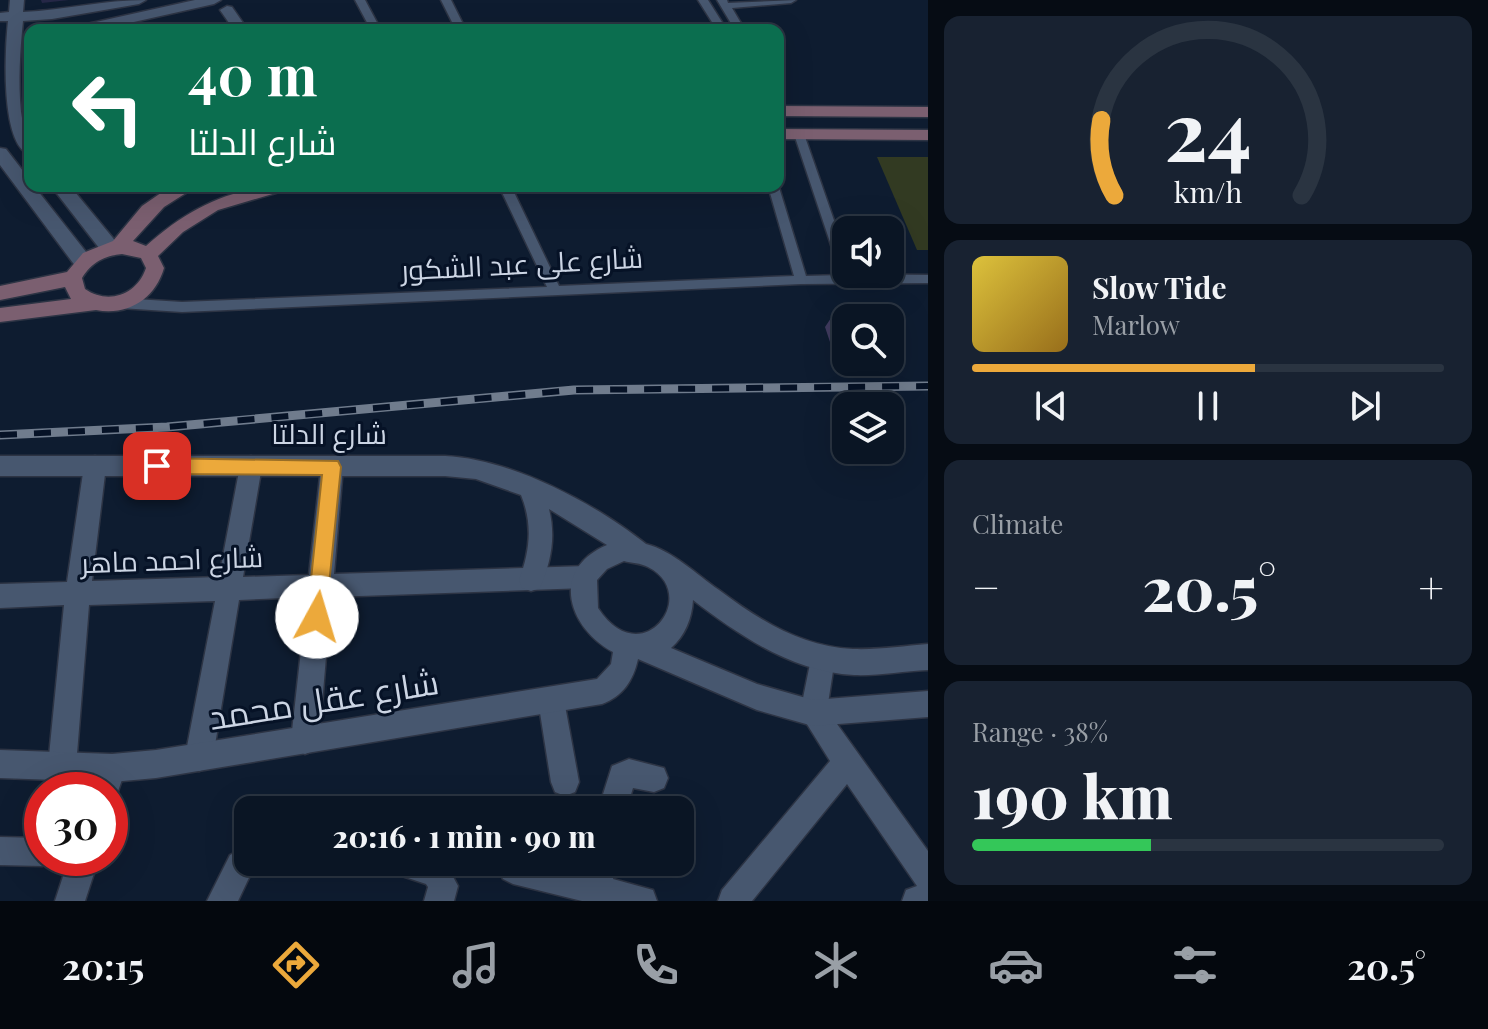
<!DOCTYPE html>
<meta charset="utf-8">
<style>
body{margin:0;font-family:"Playfair Display",Cairo,serif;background:#182231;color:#f1f3f6;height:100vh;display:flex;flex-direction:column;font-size:30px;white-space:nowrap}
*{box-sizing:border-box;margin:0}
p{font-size:26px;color:#999fa6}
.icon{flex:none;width:44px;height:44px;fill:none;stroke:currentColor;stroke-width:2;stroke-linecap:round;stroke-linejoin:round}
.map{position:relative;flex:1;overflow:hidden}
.side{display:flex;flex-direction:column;gap:16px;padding:16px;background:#060c14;width:560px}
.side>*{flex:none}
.guide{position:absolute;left:24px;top:24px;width:760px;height:168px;border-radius:16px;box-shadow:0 8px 32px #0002,0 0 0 2px #2a3441;background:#0b6e4f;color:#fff;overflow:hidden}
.controls{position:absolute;left:832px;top:216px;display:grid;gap:16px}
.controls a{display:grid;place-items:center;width:72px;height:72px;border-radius:16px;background:#0a1524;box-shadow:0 8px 32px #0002,0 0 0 2px #2a3441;font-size:40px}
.speed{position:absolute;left:24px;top:772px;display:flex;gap:16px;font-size:40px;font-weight:700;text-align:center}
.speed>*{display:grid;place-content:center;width:104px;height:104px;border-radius:50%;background:#0a1524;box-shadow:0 8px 32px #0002,0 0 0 2px #2a3441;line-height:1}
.speed .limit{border:12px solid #d22;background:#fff;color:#111}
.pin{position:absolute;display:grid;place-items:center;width:68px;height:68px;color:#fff;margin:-34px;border-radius:16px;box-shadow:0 4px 12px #0006}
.me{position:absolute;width:88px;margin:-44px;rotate:6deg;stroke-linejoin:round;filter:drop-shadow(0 0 6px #0008)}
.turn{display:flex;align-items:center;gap:28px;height:168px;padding:0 32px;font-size:36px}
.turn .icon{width:104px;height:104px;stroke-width:2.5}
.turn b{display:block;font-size:56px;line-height:68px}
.big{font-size:60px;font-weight:800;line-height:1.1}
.side .widget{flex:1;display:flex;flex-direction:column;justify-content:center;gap:12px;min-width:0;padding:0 28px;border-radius:16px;background:#182231}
.side .dial{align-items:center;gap:0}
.dial svg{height:208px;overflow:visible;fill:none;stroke:#2a3441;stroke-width:7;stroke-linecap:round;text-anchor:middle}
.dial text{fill:#f1f3f6;stroke:none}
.song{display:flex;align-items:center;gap:24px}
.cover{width:96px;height:96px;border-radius:12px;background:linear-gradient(135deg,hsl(50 70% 55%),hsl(40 70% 35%))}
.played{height:8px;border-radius:4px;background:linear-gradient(90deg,#eca93b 60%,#2a3441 60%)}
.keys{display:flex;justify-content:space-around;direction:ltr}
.heat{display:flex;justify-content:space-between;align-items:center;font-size:44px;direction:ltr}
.charge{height:12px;border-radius:6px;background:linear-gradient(90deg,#34c759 38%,#2a3441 0)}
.trip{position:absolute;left:234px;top:796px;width:460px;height:80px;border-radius:16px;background:#0a1524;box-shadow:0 8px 32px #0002,0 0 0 2px #2a3441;font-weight:800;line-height:80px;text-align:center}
.tab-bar{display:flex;height:128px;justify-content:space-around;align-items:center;background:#04080e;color:#999fa6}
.tab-bar .icon{width:56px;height:56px}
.tab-bar .selected{color:#eca93b}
.tab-bar b{font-size:36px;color:#f1f3f6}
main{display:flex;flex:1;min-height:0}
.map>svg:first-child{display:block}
.green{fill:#323a22}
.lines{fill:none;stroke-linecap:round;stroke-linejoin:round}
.service-casing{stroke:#2d3444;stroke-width:3}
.minor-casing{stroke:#2d3444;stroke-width:3}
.tertiary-casing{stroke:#2d3444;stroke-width:3}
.secondary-casing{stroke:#2d3444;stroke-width:3}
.service{fill:#47576f;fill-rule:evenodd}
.minor{fill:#47576f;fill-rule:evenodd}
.tertiary{fill:#47576f;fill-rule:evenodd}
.secondary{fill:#7b5f70;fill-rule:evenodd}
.rail-casing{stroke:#707c8d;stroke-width:9}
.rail{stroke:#061226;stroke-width:6;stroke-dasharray:17;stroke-linecap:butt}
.wall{fill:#3f3a5e}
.shaded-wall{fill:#252746}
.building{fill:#4e4a6c;stroke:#62607f;stroke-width:2}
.route{fill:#eca93b;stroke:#996e26;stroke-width:2}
.labels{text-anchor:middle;stroke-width:6;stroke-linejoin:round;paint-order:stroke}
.street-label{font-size:28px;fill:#ccd5e4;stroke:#061226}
.near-street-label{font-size:34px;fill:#ccd5e4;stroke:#061226}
</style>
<main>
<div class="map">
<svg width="928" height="901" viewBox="0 0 928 901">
<rect width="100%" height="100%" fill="#0e1c30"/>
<!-- green -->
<polygon class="green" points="877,157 928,157 928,250 917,250"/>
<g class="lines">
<!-- service casing -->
<g class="service-casing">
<g id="service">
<polygon points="355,0 365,0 381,30 371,30"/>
<polygon points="441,0 451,0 466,30 456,30"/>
<polygon points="698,0 708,0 727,30 717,30"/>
<polygon points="717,0 727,0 728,3 796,0 791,3 732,8 745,30 735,30"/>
<polygon points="799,131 804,134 846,255 846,274 928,275 928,283 801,284 182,312 120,308 114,303 120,298 182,302 547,287 499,186 511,186 559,286 794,276 768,186 778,186 778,184 806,276 841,275 794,134"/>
</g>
</g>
<!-- minor casing -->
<g class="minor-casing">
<g id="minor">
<polygon points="227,6 232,7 248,30 234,30 220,10"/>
<polygon points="95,456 103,459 106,466 92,581 219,577 240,466 243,459 251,456 259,459 262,466 243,577 309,575 321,467 324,460 332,457 340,460 343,467 334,574 586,566 595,569 598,577 595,585 586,588 331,597 319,740 315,750 305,754 295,750 291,740 307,597 239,600 213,757 209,767 199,771 189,767 185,757 215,601 89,605 76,766 72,776 62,780 52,776 48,766 64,605 0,608 0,584 67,582 84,466 87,459"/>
<polygon points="822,645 831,649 835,658 827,710 928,851 928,901 902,901 906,890 917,886 847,784 752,901 718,901 722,890 830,761 800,713 813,649"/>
<polygon points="551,687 560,691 564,700 579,782 575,792 565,796 555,792 551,782 538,700 542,691"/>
<polygon points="112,754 122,758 126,768 115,800 110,802 110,790 91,790 102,758"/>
<polygon points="629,759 664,768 668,778 664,788 654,792 633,788 626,810 598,810 612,766"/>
<polygon points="0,837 42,838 42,858 54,858 52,862 42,866 0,865"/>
<polygon points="240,850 248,854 248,862 255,865 238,901 207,901 230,855"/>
<polygon points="69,858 99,858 85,901 55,901"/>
<polygon points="385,862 445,862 458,886 454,901 424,901 428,887 426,884 390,872"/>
<polygon points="501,862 544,862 585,872 587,862 617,862 613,879 653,890 657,901 582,901 513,884 503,879 498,869"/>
</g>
</g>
<!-- tertiary casing -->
<g class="tertiary-casing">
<g id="tertiary">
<path d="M10,0H24L23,12C65,10 104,0 146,0L139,4L52,19L23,21C20,51 18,81 21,112C23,128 30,139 30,155C0,145 5,50 8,21H0V13L9,12Z"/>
<polygon points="195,0 221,0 214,4 98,30 71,30 78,26"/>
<polygon points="0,148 6,149 30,180 30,186 34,186 90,257 92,262 90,267 76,267 0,165"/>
<polygon points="51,186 70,186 117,243 119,248 117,253 103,253"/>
<path d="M0,456H445C512,459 594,503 646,544C673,551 696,574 719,590C759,620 802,647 853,649C878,650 903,646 928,644V670C903,671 878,676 854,675C793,672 740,636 693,600C692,618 685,636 671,648L757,684L813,700L928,691V717L813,726L757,710L638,659C633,681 623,696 602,704L156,778L112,782L0,778V750L112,754L156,750L597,679L611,664L613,652C567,627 550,569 607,545L549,509C556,537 551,562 540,588L531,591L522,588L519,580C530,551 533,524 521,495L476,479L445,476H0ZM624,561C631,563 641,563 648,567C702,594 642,675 598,608L597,580L607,569Z"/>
</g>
</g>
<!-- secondary casing -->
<g class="secondary-casing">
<g id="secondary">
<polygon points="778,106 928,107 928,117 778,116"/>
<polygon points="778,129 928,130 928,140 778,139"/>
<path d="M171,186H197L164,207L133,241L146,246C188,208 232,186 289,186L286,190L218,210L183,232L158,256L164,268C155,299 128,316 96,310L0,322V308L71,299L65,287L0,300V286L67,272L83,253L113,241L142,206ZM122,254L141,258L146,268C137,295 108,305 85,289L82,278C92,262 104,256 122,254Z"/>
</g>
</g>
<!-- service -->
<use href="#service" class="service"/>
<!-- minor -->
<use href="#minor" class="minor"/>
<!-- tertiary -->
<use href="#tertiary" class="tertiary"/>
<!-- secondary -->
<use href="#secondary" class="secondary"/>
<!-- rail casing -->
<g class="rail-casing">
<polyline id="rail" points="0,435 167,427 574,390 928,386"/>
</g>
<!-- rail -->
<use href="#rail" class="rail"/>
</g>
<!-- wall -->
<polygon class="wall" points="833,315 846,318 846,357 835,357 825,327"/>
<!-- shaded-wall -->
<polygon class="shaded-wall" points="41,0 69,0 42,3"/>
<!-- building -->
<g class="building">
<polygon points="833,315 884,315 885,318 846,318 846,345 842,345"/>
<polygon points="890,331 895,345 890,345"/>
</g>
<!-- route -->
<polygon class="route" points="157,458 338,461 341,467 325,624 317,627 310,624 307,617 322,475 157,474 151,472 148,466 151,460"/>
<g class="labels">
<!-- street labels -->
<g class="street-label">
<text transform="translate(522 264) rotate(-3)" y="10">شارع على عبد الشكور</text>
<text x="329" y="444">شارع الدلتا</text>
<text transform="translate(172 560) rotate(-2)" y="10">شارع احمد ماهر</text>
</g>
<!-- near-street labels -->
<g class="near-street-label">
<text transform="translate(324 700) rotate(-9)" y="12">شارع عقل محمد</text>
</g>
</g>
</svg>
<div class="controls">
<a><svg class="icon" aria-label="sound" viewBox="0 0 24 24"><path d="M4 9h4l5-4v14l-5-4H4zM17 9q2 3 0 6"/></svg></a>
<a><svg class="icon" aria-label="search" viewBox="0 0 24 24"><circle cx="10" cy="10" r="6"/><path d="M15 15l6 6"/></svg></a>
<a><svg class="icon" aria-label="layers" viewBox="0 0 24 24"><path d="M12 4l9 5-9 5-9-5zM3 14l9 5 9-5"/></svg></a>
</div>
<div class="speed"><div class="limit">30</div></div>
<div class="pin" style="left:157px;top:466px;background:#d93025"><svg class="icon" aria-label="arrive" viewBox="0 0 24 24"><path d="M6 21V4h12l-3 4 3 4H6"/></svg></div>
<svg class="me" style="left:317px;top:617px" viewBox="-20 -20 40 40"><circle r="19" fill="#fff"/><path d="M0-13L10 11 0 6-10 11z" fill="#eca93b"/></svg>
<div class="trip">20:16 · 1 min · 90 m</div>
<div class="guide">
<div class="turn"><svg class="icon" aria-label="left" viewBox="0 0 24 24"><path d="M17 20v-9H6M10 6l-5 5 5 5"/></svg><div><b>40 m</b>شارع الدلتا</div></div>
</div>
</div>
<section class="side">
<div class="widget dial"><svg viewBox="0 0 100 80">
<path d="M14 69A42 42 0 1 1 86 69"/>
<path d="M14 69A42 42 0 0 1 9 40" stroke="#eca93b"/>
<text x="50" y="56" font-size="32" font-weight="700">24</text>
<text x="50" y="72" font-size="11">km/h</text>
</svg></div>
<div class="widget">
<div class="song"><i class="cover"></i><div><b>Slow Tide</b><p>Marlow</p></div></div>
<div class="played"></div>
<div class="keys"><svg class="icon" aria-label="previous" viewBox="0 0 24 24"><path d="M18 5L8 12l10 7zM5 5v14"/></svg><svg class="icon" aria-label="pause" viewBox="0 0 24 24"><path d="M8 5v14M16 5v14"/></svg><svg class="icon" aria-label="next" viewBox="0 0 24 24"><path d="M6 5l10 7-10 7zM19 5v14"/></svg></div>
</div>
<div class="widget"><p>Climate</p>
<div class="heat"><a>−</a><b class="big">20.5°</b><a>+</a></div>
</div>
<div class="widget"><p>Range · 38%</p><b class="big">190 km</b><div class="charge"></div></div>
</section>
</main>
<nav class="tab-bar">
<b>20:15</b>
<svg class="icon selected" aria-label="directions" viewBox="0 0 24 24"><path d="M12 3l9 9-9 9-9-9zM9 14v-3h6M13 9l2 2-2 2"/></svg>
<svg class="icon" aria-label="music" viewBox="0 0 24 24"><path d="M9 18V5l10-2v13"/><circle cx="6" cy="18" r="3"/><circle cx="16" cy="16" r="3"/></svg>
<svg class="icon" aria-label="phone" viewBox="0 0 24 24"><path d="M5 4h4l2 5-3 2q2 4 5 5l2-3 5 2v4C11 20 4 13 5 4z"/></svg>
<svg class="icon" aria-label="climate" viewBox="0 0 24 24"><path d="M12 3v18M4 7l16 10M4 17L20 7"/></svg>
<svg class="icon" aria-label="car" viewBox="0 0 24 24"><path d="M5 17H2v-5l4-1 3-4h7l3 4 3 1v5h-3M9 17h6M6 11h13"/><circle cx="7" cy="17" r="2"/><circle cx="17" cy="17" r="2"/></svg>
<svg class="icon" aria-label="filters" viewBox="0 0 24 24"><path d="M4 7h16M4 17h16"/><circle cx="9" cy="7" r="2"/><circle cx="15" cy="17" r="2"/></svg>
<b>20.5°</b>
</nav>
